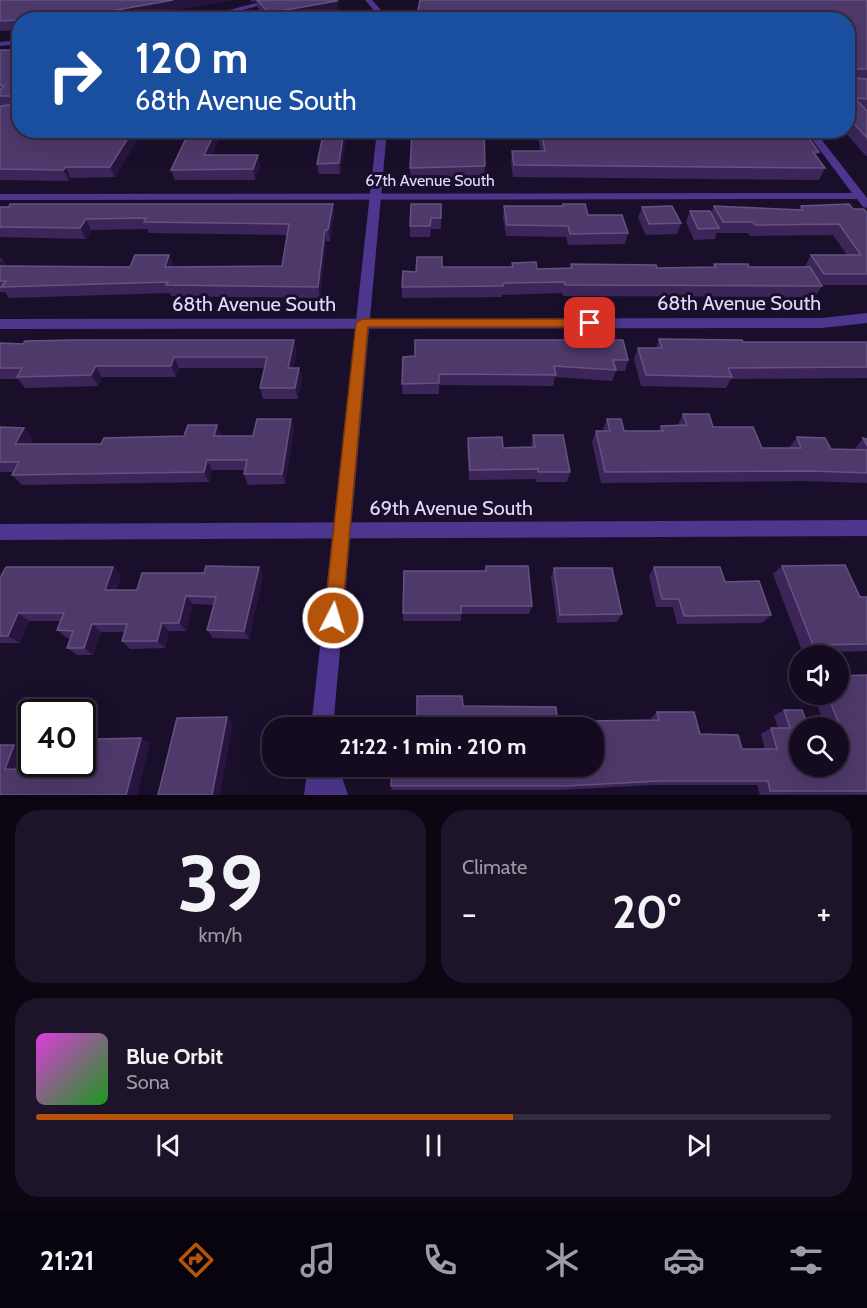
<!DOCTYPE html>
<meta charset="utf-8">
<style>
body{margin:0;font-family:Cabin,sans-serif;background:#1d1429;color:#f1f3f6;height:100vh;display:flex;flex-direction:column;font-size:22px;white-space:nowrap}
*{box-sizing:border-box;margin:0}
p{font-size:20px;color:#9d9ba5}
.icon{flex:none;width:33px;height:33px;fill:none;stroke:currentColor;stroke-width:2;stroke-linecap:round;stroke-linejoin:round}
.map{position:relative;height:795px;overflow:hidden}
.drawer{display:flex;flex-direction:column;gap:15px;padding:15px;background:#0b0612;flex:1}
.drawer>*{flex:none}
.banner{position:absolute;left:12px;top:12px;width:843px;height:126px;border-radius:24px;box-shadow:0 6px 24px #0002,0 0 0 2px #332b3e;background:#1a4fa0;color:#fff;overflow:hidden}
.buttons{position:absolute;left:789px;top:645px;display:grid;gap:12px}
.buttons a{display:grid;place-items:center;width:60px;height:60px;border-radius:50%;background:#140b20;box-shadow:0 6px 24px #0002,0 0 0 2px #332b3e;font-size:30px}
.speed{position:absolute;left:18px;top:699px;display:flex;gap:12px;font-size:30px;font-weight:700;text-align:center}
.speed>*{display:grid;place-content:center;width:78px;height:78px;border-radius:50%;background:#140b20;box-shadow:0 6px 24px #0002,0 0 0 2px #332b3e;line-height:1}
.speed .limit{border:3px solid #111;border-radius:9px;background:#fff;color:#111}
.pin{position:absolute;display:grid;place-items:center;width:51px;height:51px;color:#fff;margin:-26px;border-radius:12px;box-shadow:0 3px 9px #0006}
.me{position:absolute;width:66px;margin:-33px;rotate:5deg;stroke-linejoin:round;filter:drop-shadow(0 0 4px #0008)}
.turn{display:flex;align-items:center;gap:21px;height:126px;padding:0 24px;font-size:27px}
.turn .icon{width:78px;height:78px;stroke-width:2.5}
.turn b{display:block;font-size:42px;line-height:51px}
.big{font-size:45px;font-weight:800;line-height:1.1}
.drawer .widget{flex:1;display:flex;flex-direction:column;justify-content:center;gap:9px;min-width:0;padding:0 21px;border-radius:24px;background:#1d1429}
.drawer .dial{align-items:center;gap:0}
.dial b{font-size:78px;line-height:1}
.song{display:flex;align-items:center;gap:18px}
.cover{width:72px;height:72px;border-radius:9px;background:linear-gradient(135deg,hsl(300 70% 55%),hsl(120 70% 35%))}
.played{height:6px;border-radius:3px;background:linear-gradient(90deg,#b45309 60%,#332b3e 60%)}
.keys{display:flex;justify-content:space-around;direction:ltr}
.heat{display:flex;justify-content:space-between;align-items:center;font-size:33px;direction:ltr}
.drawer .tiles{flex:1;display:grid;gap:15px;grid-template-columns:1fr 1fr}
.widget:last-child{grid-column:span 2}
.trip{position:absolute;left:262px;top:717px;width:342px;height:60px;border-radius:24px;background:#140b20;box-shadow:0 6px 24px #0002,0 0 0 2px #332b3e;font-weight:800;line-height:60px;text-align:center}
.menu{display:flex;height:96px;justify-content:space-around;align-items:center;background:#08040d;color:#9d9ba5}
.menu .icon{width:42px;height:42px}
.menu .active{color:#b45309}
.menu b{font-size:27px;color:#f1f3f6}
.map>svg:first-child{display:block}
.lines{fill:none;stroke-linecap:round;stroke-linejoin:round}
.minor{fill:#4d368d;fill-rule:evenodd}
.tertiary{fill:#4d368d;fill-rule:evenodd}
.wall{fill:#3c2659}
.shaded-wall{fill:#27153f}
.building{fill:#4e396b;stroke:#665282;stroke-width:1.5}
.route{fill:#b45309;stroke:#753606;stroke-width:1.5}
.labels{text-anchor:middle;stroke-width:6;stroke-linejoin:round;paint-order:stroke}
.far-street-label{font-size:16px;fill:#e5d8ff;stroke:#1a0f2b}
.street-label{font-size:20px;fill:#e5d8ff;stroke:#1a0f2b}
</style>
<div class="map">
<svg width="867" height="795" viewBox="0 0 867 795">
<rect width="100%" height="100%" fill="#1a0f2b"/>
<g class="lines">
<!-- minor -->
<g class="minor">
<polygon points="805,130 814,130 867,198 867,208 863,207 857,199 0,200 0,194 852,193"/>
<polygon points="867,313 867,323 822,328 0,329 0,319 822,318"/>
<polygon points="867,520 867,536 0,540 0,524"/>
</g>
<!-- tertiary -->
<g class="tertiary">
<polygon points="268,0 280,0 205,20 191,20"/>
<polygon points="365,0 372,0 390,20 382,20"/>
<polygon points="20,40 20,44 0,46 0,42"/>
<polygon points="377,130 387,130 333,728 311,728"/>
<polygon points="308,766 338,766 348,795 304,795"/>
</g>
</g>
<!-- wall -->
<g class="wall">
<polygon points="0,0 230,0 121,20 20,20 20,30 0,31"/>
<polygon points="250,0 335,0 337,1 338,10 288,20 268,20 258,8 256,1 252,2"/>
<polygon points="867,0 867,156 866,156 843,130 848,130 848,20 416,20"/>
<polygon points="0,50 143,130 115,177 71,178 69,181 0,180 0,105 1,105 0,104"/>
<polygon points="169,130 223,130 212,155 258,155 260,166 255,180 175,180 171,170 188,136 171,136"/>
<polygon points="276,130 347,130 340,174 319,174 317,164 323,135 277,134"/>
<polygon points="488,130 803,130 819,152 816,156 825,168 819,180 513,177 511,163 512,151 541,151 537,135 488,134"/>
<polygon points="485,166 484,176 411,178 410,168"/>
<polygon points="441,204 441,229 431,229 430,237 410,237 410,226"/>
<polygon points="563,204 628,233 625,244 568,245 566,237 506,236 503,217 504,206 562,206"/>
<polygon points="714,206 799,210 801,206 853,209 867,213 867,285 822,285 815,297 563,296 562,293 502,295 502,297 402,298 402,287 416,272 442,267 512,267 512,263 537,269 570,268 571,264 657,268 713,267 714,264 749,267 806,267 805,266 811,255 847,255 833,235 750,236 748,233 718,233 717,232 715,239 694,240 686,222 690,211 711,213"/>
<polygon points="0,207 334,215 330,241 326,241 320,298 171,296 170,293 9,298 5,292 0,292 0,258 3,259 7,266 130,267 169,255 174,266 173,267 282,266 287,235 149,233 147,229 91,230 86,239 0,237"/>
<polygon points="642,207 681,223 677,234 646,235 638,218"/>
<polygon points="659,339 743,342 867,342 867,378 731,379 726,388 641,386 634,359 638,348 656,348"/>
<polygon points="0,343 297,351 293,368 299,368 302,379 298,399 263,399 260,388 265,368 179,368 176,377 102,377 98,386 25,388 18,379 0,379"/>
<polygon points="403,357 628,360 625,371 616,371 612,381 555,377 553,386 439,385 439,394 402,394"/>
<polygon points="683,414 762,448 789,448 797,437 831,449 854,450 863,438 867,439 867,483 803,481 601,483 592,442 596,431 604,431 603,429 607,419 624,431 658,431 661,426 678,425"/>
<polygon points="291,419 294,429 285,484 248,485 244,474 245,470 212,470 209,482 22,485 12,475 14,472 0,472 0,427 33,438 30,444 101,444 184,436 217,425 221,436 253,436"/>
<polygon points="533,435 570,472 567,482 536,482 536,479 469,480 467,448 468,438 503,448 531,447"/>
<polygon points="486,566 532,606 529,614 461,614 461,621 403,621 403,613 485,571"/>
<polygon points="782,566 860,597 867,597 867,651 803,653 773,574"/>
<polygon points="113,567 121,576 116,590 137,590 204,573 259,567 263,576 249,639 213,638 207,630 214,605 193,604 186,631 169,631 165,648 130,649 122,641 125,632 101,632 93,655 77,655 67,648 71,638 67,638 57,630 60,621 29,621 20,643 0,643 0,578"/>
<polygon points="654,567 725,582 771,615 762,623 677,624 673,607 656,607 649,576"/>
<polygon points="554,568 622,614 617,622 557,623 551,577"/>
<polygon points="867,675 867,795 760,795 757,785 653,785 561,790 392,790 391,786 594,766 594,728 584,727 589,721 651,720 651,718 657,712 700,734 742,749 765,749 761,734 771,728 778,728 774,716 784,710 809,728 838,766 838,728 826,728 813,694 838,694"/>
</g>
<!-- shaded-wall -->
<g class="shaded-wall">
<polygon points="173,0 230,0 121,20 84,20 83,16"/>
<polygon points="337,1 338,10 288,20 271,20 269,13"/>
<polygon points="133,130 143,130 115,177 110,167"/>
<polygon points="216,130 223,130 208,165 204,155"/>
<polygon points="344,130 347,130 340,174 339,163"/>
<polygon points="258,155 260,166 255,180 253,169"/>
<polygon points="66,167 71,178 69,181 63,170"/>
<polygon points="333,204 334,215 330,241 328,230"/>
<polygon points="86,219 91,230 86,239 80,228"/>
<polygon points="325,230 326,241 320,298 318,287"/>
<polygon points="169,255 174,266 169,278 165,267"/>
<polygon points="3,259 10,270 0,270 0,262"/>
<polygon points="294,340 297,351 291,379 288,368"/>
<polygon points="174,357 179,368 176,377 171,366"/>
<polygon points="96,366 102,377 98,386 91,375"/>
<polygon points="299,368 302,379 298,399 295,388"/>
<polygon points="291,419 294,429 285,484 282,474"/>
<polygon points="217,425 222,435 218,447 214,436"/>
<polygon points="24,428 33,438 24,454 15,444"/>
<polygon points="207,460 212,470 209,482 204,472"/>
<polygon points="113,567 121,576 113,598 105,590"/>
<polygon points="259,567 263,576 249,639 244,631"/>
<polygon points="186,596 193,604 186,631 179,623"/>
<polygon points="18,613 29,621 20,643 8,636"/>
<polygon points="162,623 169,631 165,648 157,641"/>
<polygon points="92,624 101,632 93,655 84,648"/>
<polygon points="227,717 233,723 220,795 212,795"/>
<polygon points="141,738 150,743 137,795 126,795"/>
<polygon points="14,745 27,750 18,774 5,769"/>
</g>
<!-- building -->
<g class="building">
<polygon points="0,0 173,0 83,16 0,21"/>
<polygon points="257,0 335,0 337,1 269,13"/>
<polygon points="420,0 867,0 867,69 852,69 853,78 867,79 867,99 855,98 867,111 867,138 848,117 848,20 782,20 779,12 739,14 738,20 416,20"/>
<polygon points="0,50 20,50 20,130 133,130 110,167 66,167 63,170 0,169 0,106 17,104 15,96 0,96 0,90 4,86 0,85"/>
<polygon points="190,130 216,130 204,155 258,155 253,169 171,170"/>
<polygon points="324,130 344,130 339,163 317,164"/>
<polygon points="412,130 484,130 485,166 410,168"/>
<polygon points="541,130 803,130 819,152 813,152 825,168 514,165 512,151 545,151"/>
<polygon points="10,204 333,204 328,230 325,230 318,287 166,285 168,282 1,287 6,281 0,281 0,266 130,267 135,255 169,255 165,267 282,266 289,224 144,222 146,218 86,219 80,228 0,227 0,207 9,207"/>
<polygon points="411,204 441,204 441,218 431,218 430,226 410,226"/>
<polygon points="563,204 585,204 588,215 622,215 628,233 570,234 568,226 507,225 504,206 563,206"/>
<polygon points="849,204 853,209 864,209 867,213 867,274 824,274 811,255 861,255 839,224 755,225 753,222 723,222 714,206 803,210 801,206"/>
<polygon points="672,206 681,223 649,224 642,207"/>
<polygon points="690,211 710,211 719,228 698,229"/>
<polygon points="417,257 442,257 442,267 513,267 512,263 536,262 537,269 572,268 571,264 656,265 657,268 716,267 714,264 748,264 749,267 810,267 822,286 565,285 564,282 503,283 503,286 402,287 403,271 416,272"/>
<polygon points="659,339 742,340 743,342 867,342 867,367 728,368 732,377 646,375 638,348 662,348"/>
<polygon points="73,340 294,340 288,368 299,368 295,388 260,388 267,357 174,357 171,366 96,366 91,375 17,377 22,368 0,368 0,343 23,344 25,341"/>
<polygon points="415,340 623,340 628,360 613,360 616,370 554,366 556,375 439,374 439,383 402,384 403,357 415,356"/>
<polygon points="683,414 709,414 713,427 753,427 762,448 801,448 797,437 825,438 831,449 867,450 867,473 811,471 605,472 596,431 610,431 607,419 621,419 624,431 663,431 661,426 687,425"/>
<polygon points="257,419 291,419 282,474 244,474 247,460 207,460 204,472 12,475 19,462 0,462 0,427 24,428 15,444 101,444 104,438 184,436 188,425 217,425 214,436 253,436"/>
<polygon points="533,435 563,435 570,472 538,472 538,469 470,470 468,438 502,437 503,448 535,447"/>
<polygon points="863,438 867,439 867,446"/>
<polygon points="845,565 860,597 867,597 867,644 813,645 782,566"/>
<polygon points="206,566 259,567 244,631 207,630 216,597 186,596 179,623 162,623 157,641 122,641 127,624 92,624 84,648 67,648 73,631 57,630 64,613 18,613 8,636 0,636 0,578 6,567 113,567 105,590 137,590 142,573 204,573"/>
<polygon points="486,566 528,566 532,606 461,606 461,613 403,613 404,571 486,571"/>
<polygon points="654,567 720,567 725,582 759,581 771,615 684,616 679,599 662,599"/>
<polygon points="554,568 612,568 622,614 560,615"/>
<polygon points="867,675 867,791 770,791 768,781 660,781 565,786 391,786 392,766 594,766 594,728 590,728 589,721 659,720 657,712 694,712 700,734 738,735 742,749 777,749 771,728 790,728 784,710 802,710 809,728 800,728 800,766 838,766 838,729 841,729 827,694 838,694 838,676"/>
<polygon points="417,696 462,696 463,706 556,707 558,728 393,728 393,717 417,717"/>
<polygon points="227,717 212,795 158,795 177,718"/>
<polygon points="141,738 126,795 0,795 0,745 14,745 5,769 67,770 69,764 82,764 82,760 92,760 98,739"/>
</g>
<!-- route -->
<polygon class="route" points="362,319 590,319 596,323 590,327 368,327 342,618 339,625 333,627 327,625 324,618 356,323"/>
<g class="labels">
<!-- far-street labels -->
<g class="far-street-label">
<text x="430" y="186">67th Avenue South</text>
</g>
<!-- street labels -->
<g class="street-label">
<text x="739" y="310">68th Avenue South</text>
<text x="254" y="311">68th Avenue South</text>
<text x="451" y="515">69th Avenue South</text>
</g>
</g>
</svg>
<div class="buttons">
<a><svg class="icon" aria-label="sound" viewBox="0 0 24 24"><path d="M4 9h4l5-4v14l-5-4H4zM17 9q2 3 0 6"/></svg></a>
<a><svg class="icon" aria-label="search" viewBox="0 0 24 24"><circle cx="10" cy="10" r="6"/><path d="M15 15l6 6"/></svg></a>
</div>
<div class="speed"><div class="limit">40</div></div>
<div class="pin" style="left:590px;top:323px;background:#d93025"><svg class="icon" aria-label="arrive" viewBox="0 0 24 24"><path d="M6 21V4h12l-3 4 3 4H6"/></svg></div>
<svg class="me" style="left:333px;top:618px" viewBox="-20 -20 40 40"><circle r="17" fill="#b45309" stroke="#fff" stroke-width="3"/><path d="M0-11L8 9 0 5-8 9z" fill="#fff"/></svg>
<div class="trip">21:22 · 1 min · 210 m</div>
<div class="banner">
<div class="turn"><svg class="icon" aria-label="right" viewBox="0 0 24 24"><path d="M7 20v-9h11M14 6l5 5-5 5"/></svg><div><b>120 m</b>68th Avenue South</div></div>
</div>
</div>
<section class="drawer">
<div class="tiles">
<div class="widget dial"><b>39</b><p>km/h</p></div>
<div class="widget"><p>Climate</p>
<div class="heat"><a>−</a><b class="big">20°</b><a>+</a></div>
</div>
<div class="widget">
<div class="song"><i class="cover"></i><div><b>Blue Orbit</b><p>Sona</p></div></div>
<div class="played"></div>
<div class="keys"><svg class="icon" aria-label="previous" viewBox="0 0 24 24"><path d="M18 5L8 12l10 7zM5 5v14"/></svg><svg class="icon" aria-label="pause" viewBox="0 0 24 24"><path d="M8 5v14M16 5v14"/></svg><svg class="icon" aria-label="next" viewBox="0 0 24 24"><path d="M6 5l10 7-10 7zM19 5v14"/></svg></div>
</div>
</div>
</section>
<nav class="menu">
<b>21:21</b>
<svg class="icon active" aria-label="directions" viewBox="0 0 24 24"><path d="M12 3l9 9-9 9-9-9zM9 14v-3h6M13 9l2 2-2 2"/></svg>
<svg class="icon" aria-label="music" viewBox="0 0 24 24"><path d="M9 18V5l10-2v13"/><circle cx="6" cy="18" r="3"/><circle cx="16" cy="16" r="3"/></svg>
<svg class="icon" aria-label="phone" viewBox="0 0 24 24"><path d="M5 4h4l2 5-3 2q2 4 5 5l2-3 5 2v4C11 20 4 13 5 4z"/></svg>
<svg class="icon" aria-label="climate" viewBox="0 0 24 24"><path d="M12 3v18M4 7l16 10M4 17L20 7"/></svg>
<svg class="icon" aria-label="car" viewBox="0 0 24 24"><path d="M5 17H2v-5l4-1 3-4h7l3 4 3 1v5h-3M9 17h6M6 11h13"/><circle cx="7" cy="17" r="2"/><circle cx="17" cy="17" r="2"/></svg>
<svg class="icon" aria-label="filters" viewBox="0 0 24 24"><path d="M4 7h16M4 17h16"/><circle cx="9" cy="7" r="2"/><circle cx="15" cy="17" r="2"/></svg>
</nav>
